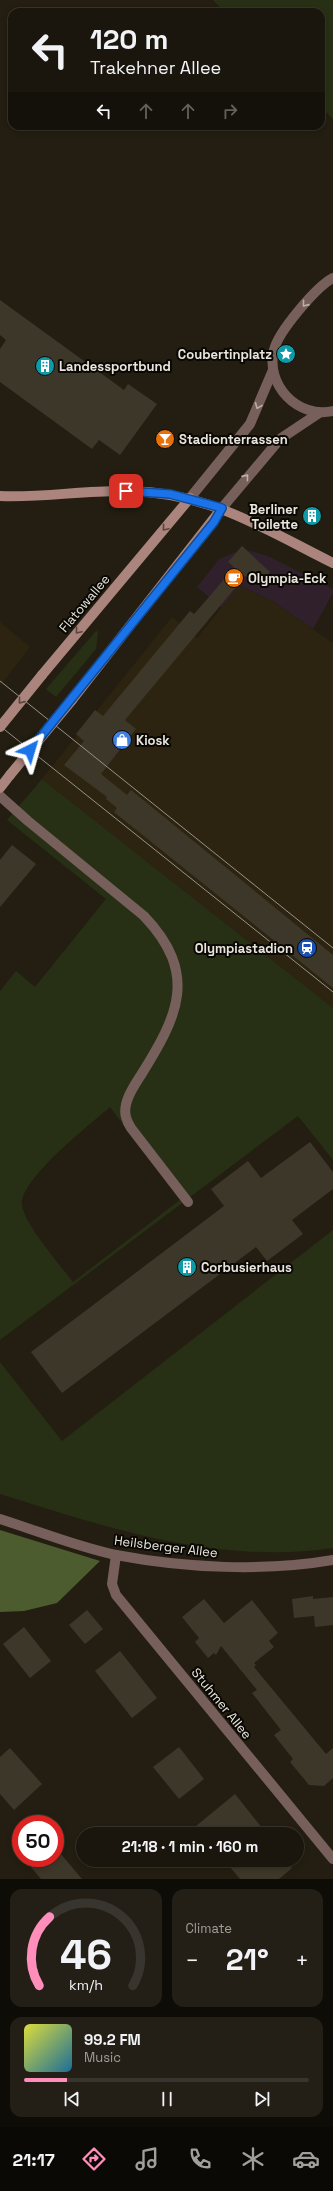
<!DOCTYPE html>
<meta charset="utf-8">
<style>
body{margin:0;font-family:"Space Grotesk",sans-serif;background:#231f16;color:#f1f3f6;height:100vh;display:flex;flex-direction:column;font-size:15px;white-space:nowrap}
*{box-sizing:border-box;margin:0}
p{font-size:13px;color:#9f9f9d}
.icon{flex:none;width:22px;height:22px;fill:none;stroke:currentColor;stroke-width:2;stroke-linecap:round;stroke-linejoin:round}
.map{position:relative;height:1879px;overflow:hidden}
.sheet{display:flex;flex-direction:column;gap:10px;padding:10px;background:#0e0c07;flex:1}
.sheet>*{flex:none}
.top-card{position:absolute;left:8px;top:8px;width:317px;height:122px;border-radius:12px;box-shadow:0 2px 6px #0003,0 0 0 1px #38352e;background:#1a160d;color:#f1f3f6;overflow:hidden}
.speed{position:absolute;left:12px;top:1815px;display:flex;gap:8px;font-size:20px;font-weight:700;text-align:center}
.speed>*{display:grid;place-content:center;width:52px;height:52px;border-radius:50%;background:#1a160d;box-shadow:0 2px 6px #0003,0 0 0 1px #38352e;line-height:1}
.speed .limit{border:6px solid #d22;background:#fff;color:#111}
.pin{position:absolute;display:grid;place-items:center;width:34px;height:34px;color:#fff;margin:-17px;border-radius:8px;box-shadow:0 2px 6px #0006}
.me{position:absolute;width:44px;margin:-22px;rotate:40deg;stroke-linejoin:round;filter:drop-shadow(0 0 3px #0008)}
.turn{display:flex;align-items:center;gap:14px;height:84px;padding:0 16px;font-size:18px}
.turn .icon{width:52px;height:52px;stroke-width:2.5}
.turn b{display:block;font-size:28px;line-height:34px}
.lanes{display:flex;align-items:center;height:38px;padding:0 16px;background:#0003;justify-content:center;gap:20px;direction:ltr}
.lanes .off{opacity:.35}
.big{font-size:30px;font-weight:700;line-height:1.1}
.sheet .tile{flex:1;display:flex;flex-direction:column;justify-content:center;gap:6px;min-width:0;padding:0 14px;border-radius:12px;background:#231f16}
.sheet .dial{align-items:center;gap:0}
.dial svg{height:104px;overflow:visible;fill:none;stroke:#38352e;stroke-width:7;stroke-linecap:round;text-anchor:middle}
.dial text{fill:#f1f3f6;stroke:none}
.song{display:flex;align-items:center;gap:12px}
.cover{width:48px;height:48px;border-radius:6px;background:linear-gradient(135deg,hsl(60 70% 55%),hsl(200 70% 35%))}
.played{height:4px;border-radius:2px;background:linear-gradient(90deg,#ff8ebb 15%,#38352e 15%)}
.keys{display:flex;justify-content:space-around;direction:ltr}
.heat{display:flex;justify-content:space-between;align-items:center;font-size:22px;direction:ltr}
.sheet .tiles{flex:1;display:grid;gap:10px;grid-template-columns:1fr 1fr}
.tile:last-child{grid-column:span 2}
.trip{position:absolute;left:76px;top:1827px;width:228px;height:40px;border-radius:20px;background:#1a160d;box-shadow:0 2px 6px #0003,0 0 0 1px #38352e;font-weight:700;line-height:40px;text-align:center}
.tab-bar{display:flex;height:64px;justify-content:space-around;align-items:center;background:#0a0905;color:#9f9f9d}
.tab-bar .icon{width:28px;height:28px}
.tab-bar .active{color:#ff8ebb}
.tab-bar b{font-size:18px;color:#f1f3f6}
.map>svg:first-child{display:block}
.commercial{fill:#2f202b}
.built{fill:#2c2410}
.green{fill:#273015;fill-rule:evenodd}
.forest{fill:#4d5c2f}
.building{fill:#3d3729}
.lines{fill:none;stroke-linecap:round;stroke-linejoin:round}
.street{stroke:#775f5b;stroke-width:10}
.secondary{stroke:#aa847d;stroke-width:10}
.tram{stroke:#979288;stroke-width:1}
.secondary-bridge{stroke:#aa847d;stroke-width:10}
.oneway{stroke:#bbafa8}
.oneway2{stroke:#5a4640}
.route-casing{stroke:#114b97;stroke-width:10}
.route{stroke:#1a73e8;stroke-width:7}
.labels{text-anchor:middle;stroke-width:4;stroke-linejoin:round;paint-order:stroke}
.poi-label{font-size:13px;font-weight:bold;fill:#e9e5dc;stroke:#0a0804;text-anchor:start}
.street-label{font-size:13px;fill:#e9e5dc;stroke:#0a0804}
</style>
<div class="map">
<svg width="333" height="1879" viewBox="0 0 333 1879">
<rect width="100%" height="100%" fill="#231e11"/>
<!-- commercial -->
<polygon class="commercial" points="242,546 247,550 268,556 333,589 333,593 313,629 272,601 240,586 222,608 197,587 219,559 238,551"/>
<!-- built -->
<g class="built">
<polygon points="239,586 272,601 333,643 333,1008 42,779 172,617 197,638"/>
<polygon points="0,622 30,647 0,686"/>
</g>
<!-- green -->
<g class="green">
<polygon points="213,0 333,0 333,119 321,107 321,12 225,12"/>
<polygon points="96,631 98,632 96,649 56,697 46,689"/>
<path d="M42,779L333,1008V1160L298,1116L0,1340V991L16,971L35,987L106,899L7,820ZM110,1107L180,1200L73,1282C60,1265 26,1226 22,1206C18,1180 91,1124 110,1107Z"/>
<path d="M333,1230V1548C218,1565 108,1528 0,1494V1362L62,1441Z"/>
</g>
<!-- forest -->
<polygon class="forest" points="0,1530 100,1561 57,1603 24,1611 0,1612"/>
<!-- building -->
<g class="building">
<polygon points="0,300 124,390 128,384 157,404 120,455 99,440 92,449 0,382 0,349 6,340 0,335"/>
<polygon points="242,546 270,572 259,586 245,576 125,720 136,729 101,774 127,795 131,790 333,955 333,988 114,812 117,808 106,799 107,797 64,765 84,741 76,734 95,710 103,716 190,611 194,614 209,597 234,567 228,562"/>
<polygon points="12,845 36,864 0,907 0,860"/>
<polygon points="310,1142 333,1172 333,1189 292,1220 303,1234 267,1261 256,1247 62,1393 31,1352 224,1206 211,1189 248,1161 261,1178"/>
<polygon points="313,1596 313,1599 333,1597 333,1625 315,1627 314,1616 294,1618 292,1599"/>
<polygon points="204,1599 224,1623 252,1600 278,1633 269,1641 274,1647 254,1663 256,1665 254,1667 326,1754 333,1748 333,1778 324,1786 309,1785 290,1762 293,1759 274,1735 281,1730 252,1693 257,1690 221,1646 216,1655 214,1653 208,1658 195,1642 199,1638 182,1617"/>
<polygon points="87,1610 103,1629 85,1644 69,1625"/>
<polygon points="24,1627 51,1661 30,1678 3,1644"/>
<polygon points="120,1651 157,1698 132,1718 95,1671"/>
<polygon points="179,1747 204,1779 179,1799 153,1767"/>
<polygon points="10,1748 42,1784 14,1810 0,1794 0,1757"/>
<polygon points="235,1794 267,1834 203,1834 196,1826"/>
<polygon points="55,1847 82,1879 41,1879 23,1858 55,1858"/>
<polygon points="224,1860 285,1860 292,1868 279,1879 240,1879"/>
</g>
<g class="lines">
<!-- street -->
<g class="street">
<path d="M333,278C316,287 278,332 274,350C265,385 298,419 333,411"/>
<polyline points="190,498 250,424 273,370"/>
<polyline points="222,508 280,439 319,413"/>
<path d="M0,796L28,821L144,916C199,974 178,1016 141,1075C134,1086 122,1103 126,1117C127,1121 129,1125 131,1128L188,1202"/>
<path d="M0,1519C38,1531 77,1547 116,1555C185,1568 264,1572 333,1560"/>
<polyline points="116,1555 112,1584 116,1595 333,1859"/>
</g>
<!-- secondary -->
<g class="secondary">
<path d="M0,496C42,498 85,490 127,491C208,492 263,528 333,563"/>
<polyline points="42,675 190,498"/>
<polyline points="72,700 222,508"/>
<polyline points="0,788 10,775"/>
</g>
<!-- tram -->
<g class="tram">
<polyline points="0,681 333,948"/>
<polyline points="0,726 333,992"/>
</g>
<!-- secondary-bridge -->
<g class="secondary-bridge">
<polyline points="0,727 42,675"/>
<polyline points="10,775 72,700"/>
</g>
</g>
<!-- one-way arrows -->
<defs><path id="oneway-chevron" d="M-2-3.5L2.5 0L-2 3.5" fill="none" stroke-width="1.6" stroke-linecap="round" stroke-linejoin="round"/></defs>
<g class="oneway">
<use href="#oneway-chevron" transform="translate(305 304) rotate(129)"/>
<use href="#oneway-chevron" transform="translate(258 406) rotate(112)"/>
<use href="#oneway-chevron" transform="translate(246 477) rotate(-51)"/>
</g>
<g class="oneway2">
<use href="#oneway-chevron" transform="translate(165 528) rotate(130)"/>
<use href="#oneway-chevron" transform="translate(78 631) rotate(130)"/>
<use href="#oneway-chevron" transform="translate(21 701) rotate(129)"/>
</g>
<g class="lines">
<!-- route casing -->
<g class="route-casing">
<polyline id="route" points="30,750 214,522 222,508 170,494 126,491"/>
</g>
<!-- route -->
<use href="#route" class="route"/>
</g>
<!-- icons -->
<defs>
<g id="sight-disc" transform="scale(1)"><circle r="9.5" fill="#0f9aa8" stroke="#0a0804"/><path d="M0-6L1.8-2.2L6-1.7L2.9 1.2L3.7 5.4L0 3.3L-3.7 5.4L-2.9 1.2L-6-1.7L-1.8-2.2Z" fill="#fff"/></g>
<g id="building-disc" transform="scale(1)"><circle r="9.5" fill="#0f9aa8" stroke="#0a0804"/><path d="M-4-6H4V6H1V3H-1V6H-4ZM-2.5-4.3h1.7v1.8h-1.7ZM.8-4.3h1.7v1.8H.8ZM-2.5-1h1.7V.8h-1.7ZM.8-1h1.7V.8H.8Z" fill="#fff"/></g>
<g id="bar-disc" transform="scale(1)"><circle r="9.5" fill="#e8710a" stroke="#0a0804"/><path d="M-6-5H6L.8 .8V4.5H3.5V6h-7V4.5H-.8V.8Z" fill="#fff"/></g>
<g id="cafe-disc" transform="scale(1)"><circle r="9.5" fill="#e8710a" stroke="#0a0804"/><path d="M-5.5-4.5H6V0H3Q3 3.5 0 3.5H-2.5Q-5.5 3.5-5.5 0ZM3-3.2v2h1.7v-2ZM-6 4.5H4V6H-6Z" fill="#fff"/></g>
<g id="shop-disc" transform="scale(1)"><circle r="9.5" fill="#3f7fe0" stroke="#0a0804"/><path d="M-5-2.5h2.3a2.7 3.5 0 0 1 5.4 0H5L5.5 6h-11ZM-1.5-2.5h3a1.5 2.3 0 0 0-3 0Z" fill="#fff"/></g>
<g id="station-disc" transform="scale(1)"><circle r="9.5" fill="#1a4fb4" stroke="#0a0804"/><path d="M-3-6H3Q5-6 5-4V2Q5 4 3 4L4.5 6H3L1.5 4h-3L-3 6H-4.5L-3 4Q-5 4-5 2V-4Q-5-6-3-6ZM-3.5-4v3h7v-3ZM-3.5 1v1.5H-2V1ZM2 1v1.5H3.5V1Z" fill="#fff"/></g>
</defs>
<g fill-rule="evenodd">
<use href="#sight-disc" x="286" y="354"/>
<use href="#building-disc" x="45" y="366"/>
<use href="#bar-disc" x="165" y="439"/>
<use href="#building-disc" x="312" y="516"/>
<use href="#cafe-disc" x="234" y="578"/>
<use href="#shop-disc" x="122" y="740"/>
<use href="#station-disc" x="307" y="948"/>
<use href="#building-disc" x="187" y="1267"/>
</g>
<g class="labels">
<!-- poi labels -->
<g class="poi-label">
<text x="272" y="359" text-anchor="end">Coubertinplatz</text>
<text x="59" y="371">Landessportbund</text>
<text x="179" y="444">Stadionterrassen</text>
<text x="298" y="514" text-anchor="end">Berliner<tspan x="298" dy="15">Toilette</tspan></text>
<text x="248" y="583">Olympia-Eck</text>
<text x="136" y="745">Kiosk</text>
<text x="293" y="953" text-anchor="end">Olympiastadion</text>
<text x="201" y="1272">Corbusierhaus</text>
</g>
<!-- street labels -->
<g class="street-label">
<text transform="translate(84 603) rotate(-50)" y="5">Flatowallee</text>
<text transform="translate(166 1546) rotate(7)" y="5">Heilsberger Allee</text>
<text transform="translate(222 1703) rotate(51)" y="5">Stuhmer Allee</text>
</g>
</g>
</svg>
<div class="speed"><div class="limit">50</div></div>
<div class="pin" style="left:126px;top:491px;background:#d93025"><svg class="icon" aria-label="arrive" viewBox="0 0 24 24"><path d="M6 21V4h12l-3 4 3 4H6"/></svg></div>
<svg class="me" style="left:30px;top:750px" viewBox="-20 -20 40 40"><path d="M0-17L14 15 0 8-14 15z" fill="#1a73e8" stroke="#fff" stroke-width="4"/></svg>
<div class="trip">21:18 · 1 min · 160 m</div>
<div class="top-card">
<div class="turn"><svg class="icon" aria-label="left" viewBox="0 0 24 24"><path d="M17 20v-9H6M10 6l-5 5 5 5"/></svg><div><b>120 m</b>Trakehner Allee</div></div>
<div class="lanes"><svg class="icon" aria-label="left" viewBox="0 0 24 24"><path d="M17 20v-9H6M10 6l-5 5 5 5"/></svg><svg class="icon off" aria-label="ahead" viewBox="0 0 24 24"><path d="M12 20V5M6 11l6-6 6 6"/></svg><svg class="icon off" aria-label="ahead" viewBox="0 0 24 24"><path d="M12 20V5M6 11l6-6 6 6"/></svg><svg class="icon off" aria-label="right" viewBox="0 0 24 24"><path d="M7 20v-9h11M14 6l5 5-5 5"/></svg></div>
</div>
</div>
<section class="sheet">
<div class="tiles">
<div class="tile dial"><svg viewBox="0 0 100 80">
<path d="M14 69A42 42 0 1 1 86 69"/>
<path d="M14 69A42 42 0 0 1 22 16" stroke="#ff8ebb"/>
<text x="50" y="56" font-size="32" font-weight="700">46</text>
<text x="50" y="72" font-size="11">km/h</text>
</svg></div>
<div class="tile"><p>Climate</p>
<div class="heat"><a>−</a><b class="big">21°</b><a>+</a></div>
</div>
<div class="tile">
<div class="song"><i class="cover"></i><div><b>99.2 FM</b><p>Music</p></div></div>
<div class="played"></div>
<div class="keys"><svg class="icon" aria-label="previous" viewBox="0 0 24 24"><path d="M18 5L8 12l10 7zM5 5v14"/></svg><svg class="icon" aria-label="pause" viewBox="0 0 24 24"><path d="M8 5v14M16 5v14"/></svg><svg class="icon" aria-label="next" viewBox="0 0 24 24"><path d="M6 5l10 7-10 7zM19 5v14"/></svg></div>
</div>
</div>
</section>
<nav class="tab-bar">
<b>21:17</b>
<svg class="icon active" aria-label="directions" viewBox="0 0 24 24"><path d="M12 3l9 9-9 9-9-9zM9 14v-3h6M13 9l2 2-2 2"/></svg>
<svg class="icon" aria-label="music" viewBox="0 0 24 24"><path d="M9 18V5l10-2v13"/><circle cx="6" cy="18" r="3"/><circle cx="16" cy="16" r="3"/></svg>
<svg class="icon" aria-label="phone" viewBox="0 0 24 24"><path d="M5 4h4l2 5-3 2q2 4 5 5l2-3 5 2v4C11 20 4 13 5 4z"/></svg>
<svg class="icon" aria-label="climate" viewBox="0 0 24 24"><path d="M12 3v18M4 7l16 10M4 17L20 7"/></svg>
<svg class="icon" aria-label="car" viewBox="0 0 24 24"><path d="M5 17H2v-5l4-1 3-4h7l3 4 3 1v5h-3M9 17h6M6 11h13"/><circle cx="7" cy="17" r="2"/><circle cx="17" cy="17" r="2"/></svg>
</nav>
